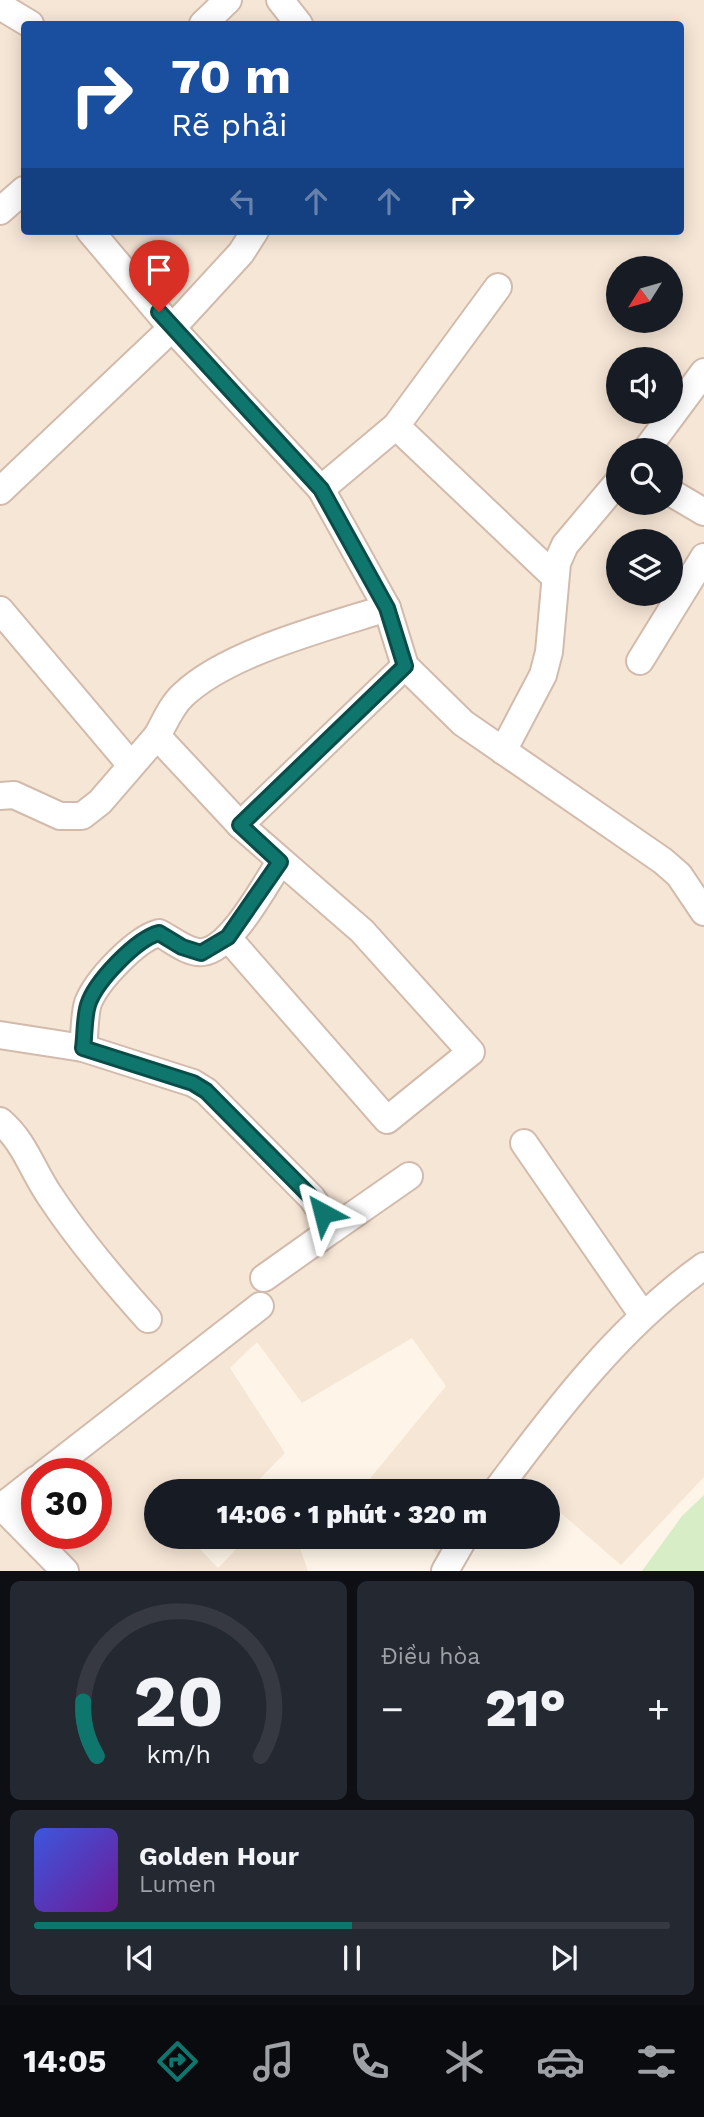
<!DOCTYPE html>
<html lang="vi">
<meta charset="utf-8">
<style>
body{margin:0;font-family:"Work Sans",sans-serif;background:#242831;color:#f1f3f6;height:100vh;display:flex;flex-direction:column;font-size:26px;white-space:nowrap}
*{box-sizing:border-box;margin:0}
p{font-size:23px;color:#9ea1a6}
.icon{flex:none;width:38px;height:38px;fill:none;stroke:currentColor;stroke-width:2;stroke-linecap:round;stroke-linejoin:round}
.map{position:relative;height:1571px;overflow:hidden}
.sheet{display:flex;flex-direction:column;gap:10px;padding:10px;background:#0d0f14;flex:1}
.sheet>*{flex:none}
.top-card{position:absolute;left:21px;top:21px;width:663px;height:214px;border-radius:7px;box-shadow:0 4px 18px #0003;background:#1a4fa0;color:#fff;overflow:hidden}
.needle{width:46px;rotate:233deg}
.fabs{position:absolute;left:606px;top:256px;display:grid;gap:14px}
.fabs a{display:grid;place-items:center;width:77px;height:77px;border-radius:50%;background:#171b24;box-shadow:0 4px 18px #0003;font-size:35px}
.speed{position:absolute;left:21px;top:1458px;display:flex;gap:14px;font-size:35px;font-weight:700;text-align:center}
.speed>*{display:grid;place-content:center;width:91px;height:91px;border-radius:50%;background:#171b24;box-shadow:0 4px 18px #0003;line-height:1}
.speed .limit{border:10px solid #d22;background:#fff;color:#111}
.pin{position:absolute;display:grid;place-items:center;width:60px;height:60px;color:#fff;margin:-72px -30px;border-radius:50% 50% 50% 0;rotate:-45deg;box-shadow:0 0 7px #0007}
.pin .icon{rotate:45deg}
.me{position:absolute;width:77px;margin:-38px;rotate:322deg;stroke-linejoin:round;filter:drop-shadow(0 0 5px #0008)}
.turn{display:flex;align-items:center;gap:24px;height:147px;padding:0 35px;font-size:32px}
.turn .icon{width:91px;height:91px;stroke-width:2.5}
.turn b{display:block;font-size:49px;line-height:60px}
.lanes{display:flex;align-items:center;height:66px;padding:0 35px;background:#0003;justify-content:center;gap:35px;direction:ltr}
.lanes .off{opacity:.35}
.big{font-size:52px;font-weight:800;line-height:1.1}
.sheet .widget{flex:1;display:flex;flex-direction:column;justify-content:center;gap:10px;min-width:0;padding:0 24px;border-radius:10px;background:#242831}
.sheet .dial{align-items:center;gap:0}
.dial svg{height:182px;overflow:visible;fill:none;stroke:#363941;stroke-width:7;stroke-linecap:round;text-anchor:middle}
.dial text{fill:#f1f3f6;stroke:none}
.song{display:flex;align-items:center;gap:21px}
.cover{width:84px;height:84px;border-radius:10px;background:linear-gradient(135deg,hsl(230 70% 55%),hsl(280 70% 35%))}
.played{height:7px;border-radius:4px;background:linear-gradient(90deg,#0f766e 50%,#363941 50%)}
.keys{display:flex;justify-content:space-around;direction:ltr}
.heat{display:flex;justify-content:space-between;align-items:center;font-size:38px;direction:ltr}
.sheet .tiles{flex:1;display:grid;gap:10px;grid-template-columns:1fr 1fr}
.widget:last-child{grid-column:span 2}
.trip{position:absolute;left:144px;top:1479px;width:416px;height:70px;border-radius:35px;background:#171b24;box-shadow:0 4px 18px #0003;font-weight:800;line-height:70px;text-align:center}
.tabs{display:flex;height:112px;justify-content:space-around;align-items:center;background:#090b0e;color:#9ea1a6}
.tabs .icon{width:49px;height:49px}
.tabs .active{color:#0f766e}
.tabs b{font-size:32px;color:#f1f3f6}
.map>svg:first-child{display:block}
.residential{fill:#f6e6d6;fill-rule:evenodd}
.green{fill:#d7edc5}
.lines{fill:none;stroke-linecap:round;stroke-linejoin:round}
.minor-casing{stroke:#d2bbac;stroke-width:30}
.minor{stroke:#fff;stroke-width:26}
.route-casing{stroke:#0a4d48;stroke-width:18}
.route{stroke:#0f766e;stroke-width:12}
</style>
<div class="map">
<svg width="704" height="1571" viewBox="0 0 704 1571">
<rect width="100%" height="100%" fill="#fef5e8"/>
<!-- residential -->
<g class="residential">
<path d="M0,0H704V1477L621,1565L548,1502V1491H535L525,1483L518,1491H377L368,1481L446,1386L412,1338L302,1403L257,1342L230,1368L285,1453L248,1491H156V1536L204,1537L196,1545L218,1568L239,1546L263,1537H296L308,1571H0ZM24,24H681V231H24ZM618,268H670V320H618ZM618,359H670V411H618ZM618,450H670V502H618ZM618,541H670V593H618ZM37,1474H96V1533H37Z"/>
<polygon points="421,1537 478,1537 451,1568"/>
</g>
<!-- green -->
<polygon class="green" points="704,1495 704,1571 642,1571 682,1516"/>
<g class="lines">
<!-- minor casing -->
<g class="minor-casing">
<g id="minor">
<polyline points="280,0 299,24"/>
<polyline points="0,6 30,24"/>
<polyline points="203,24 228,0"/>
<polyline points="0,211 24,190"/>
<polyline points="90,231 172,328 321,489 387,608 405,666 463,723 663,861 679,875 704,912"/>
<polyline points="396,426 498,287"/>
<polyline points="646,450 704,372"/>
<polyline points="321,489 396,426 554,576"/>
<polyline points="0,491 172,328 241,253 255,231"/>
<polyline points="670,492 704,512"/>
<polyline points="0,610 130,764"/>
<polyline points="640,661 704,557"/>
<path d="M157,736C165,722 171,706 183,695C228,652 328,627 387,608"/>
<polyline points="503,751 543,675 549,652 557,563 565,545 618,482"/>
<polyline points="0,796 14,795 60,816 82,816 100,802 157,736 240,825 362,931 471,1052 387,1120 228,938"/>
<polyline points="240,825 405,666"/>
<polyline points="0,1035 83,1048 193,1083 206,1091 312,1198 333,1229 264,1278"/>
<path d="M83,1048C85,1034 84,1016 88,1003C97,980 136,939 159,933C172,939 188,954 203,952C232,948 264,886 280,862"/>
<path d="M0,1121C25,1142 32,1170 50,1196C79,1240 113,1280 148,1319"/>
<polyline points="524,1143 642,1314"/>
<polyline points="333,1229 409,1176"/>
<polyline points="44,1474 260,1306"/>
<path d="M496,1491C557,1409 620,1326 704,1266"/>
<polyline points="2,1507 65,1571"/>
<polyline points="0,1508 37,1479"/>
<polyline points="445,1571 465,1536"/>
</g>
</g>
<!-- minor -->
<use href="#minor" class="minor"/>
</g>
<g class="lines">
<!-- route casing -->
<g class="route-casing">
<path id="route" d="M159,312L321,489L387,608L405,666L240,825L280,862L228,937L201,953L182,947L159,933C136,939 95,982 88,1005C84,1018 85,1034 83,1048L193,1083L206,1091L312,1198L323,1213"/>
</g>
<!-- route -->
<use href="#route" class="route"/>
</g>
</svg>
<div class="fabs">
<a><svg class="needle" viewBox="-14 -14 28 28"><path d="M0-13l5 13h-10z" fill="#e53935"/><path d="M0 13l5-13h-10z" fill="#9ea1a6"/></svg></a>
<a><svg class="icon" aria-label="sound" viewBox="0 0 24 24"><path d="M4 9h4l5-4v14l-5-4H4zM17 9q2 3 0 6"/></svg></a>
<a><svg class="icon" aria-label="search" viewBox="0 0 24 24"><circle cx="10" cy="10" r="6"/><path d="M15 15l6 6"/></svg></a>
<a><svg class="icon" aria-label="layers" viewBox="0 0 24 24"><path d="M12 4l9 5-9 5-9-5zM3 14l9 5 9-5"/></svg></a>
</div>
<div class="speed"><div class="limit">30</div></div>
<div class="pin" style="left:159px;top:312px;background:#d93025"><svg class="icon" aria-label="arrive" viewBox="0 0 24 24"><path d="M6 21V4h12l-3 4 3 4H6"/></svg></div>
<svg class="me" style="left:323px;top:1213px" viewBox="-20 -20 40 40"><path d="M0-17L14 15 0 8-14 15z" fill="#0f766e" stroke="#fff" stroke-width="4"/></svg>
<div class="trip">14:06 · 1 phút · 320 m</div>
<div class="top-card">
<div class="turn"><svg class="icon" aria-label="right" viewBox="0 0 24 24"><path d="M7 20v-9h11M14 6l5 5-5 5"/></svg><div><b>70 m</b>Rẽ phải</div></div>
<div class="lanes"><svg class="icon off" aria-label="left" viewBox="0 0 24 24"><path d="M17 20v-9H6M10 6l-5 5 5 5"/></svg><svg class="icon off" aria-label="ahead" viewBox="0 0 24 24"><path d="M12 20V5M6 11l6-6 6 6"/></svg><svg class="icon off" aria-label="ahead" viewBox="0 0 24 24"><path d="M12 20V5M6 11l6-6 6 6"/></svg><svg class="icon" aria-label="right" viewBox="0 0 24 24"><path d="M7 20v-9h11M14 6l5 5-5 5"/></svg></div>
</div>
</div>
<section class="sheet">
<div class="tiles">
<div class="widget dial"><svg viewBox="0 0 100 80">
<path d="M14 69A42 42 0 1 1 86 69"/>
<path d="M14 69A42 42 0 0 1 8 45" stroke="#0f766e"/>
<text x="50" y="56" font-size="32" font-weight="700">20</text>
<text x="50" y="72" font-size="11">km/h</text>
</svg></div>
<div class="widget"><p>Điều hòa</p>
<div class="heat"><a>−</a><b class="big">21°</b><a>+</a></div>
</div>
<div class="widget">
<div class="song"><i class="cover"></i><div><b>Golden Hour</b><p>Lumen</p></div></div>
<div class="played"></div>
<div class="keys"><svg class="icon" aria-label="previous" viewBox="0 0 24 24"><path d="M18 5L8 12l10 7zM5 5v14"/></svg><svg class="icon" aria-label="pause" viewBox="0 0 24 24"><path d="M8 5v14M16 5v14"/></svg><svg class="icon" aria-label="next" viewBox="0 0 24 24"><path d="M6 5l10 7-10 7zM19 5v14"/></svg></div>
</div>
</div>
</section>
<nav class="tabs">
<b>14:05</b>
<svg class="icon active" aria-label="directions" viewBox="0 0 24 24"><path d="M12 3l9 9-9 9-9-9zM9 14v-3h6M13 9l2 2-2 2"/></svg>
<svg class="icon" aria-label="music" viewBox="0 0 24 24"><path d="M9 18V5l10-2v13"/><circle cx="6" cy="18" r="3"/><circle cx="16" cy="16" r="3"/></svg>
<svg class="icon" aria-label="phone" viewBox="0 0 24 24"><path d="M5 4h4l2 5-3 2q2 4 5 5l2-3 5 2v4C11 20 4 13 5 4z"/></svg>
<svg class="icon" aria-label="climate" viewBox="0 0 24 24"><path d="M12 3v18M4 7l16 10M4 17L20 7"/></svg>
<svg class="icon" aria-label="car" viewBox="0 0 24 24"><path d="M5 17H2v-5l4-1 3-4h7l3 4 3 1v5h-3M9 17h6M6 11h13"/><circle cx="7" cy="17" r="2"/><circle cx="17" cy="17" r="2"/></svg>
<svg class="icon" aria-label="filters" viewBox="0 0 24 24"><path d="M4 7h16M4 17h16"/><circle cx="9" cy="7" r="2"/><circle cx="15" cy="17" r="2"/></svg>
</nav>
